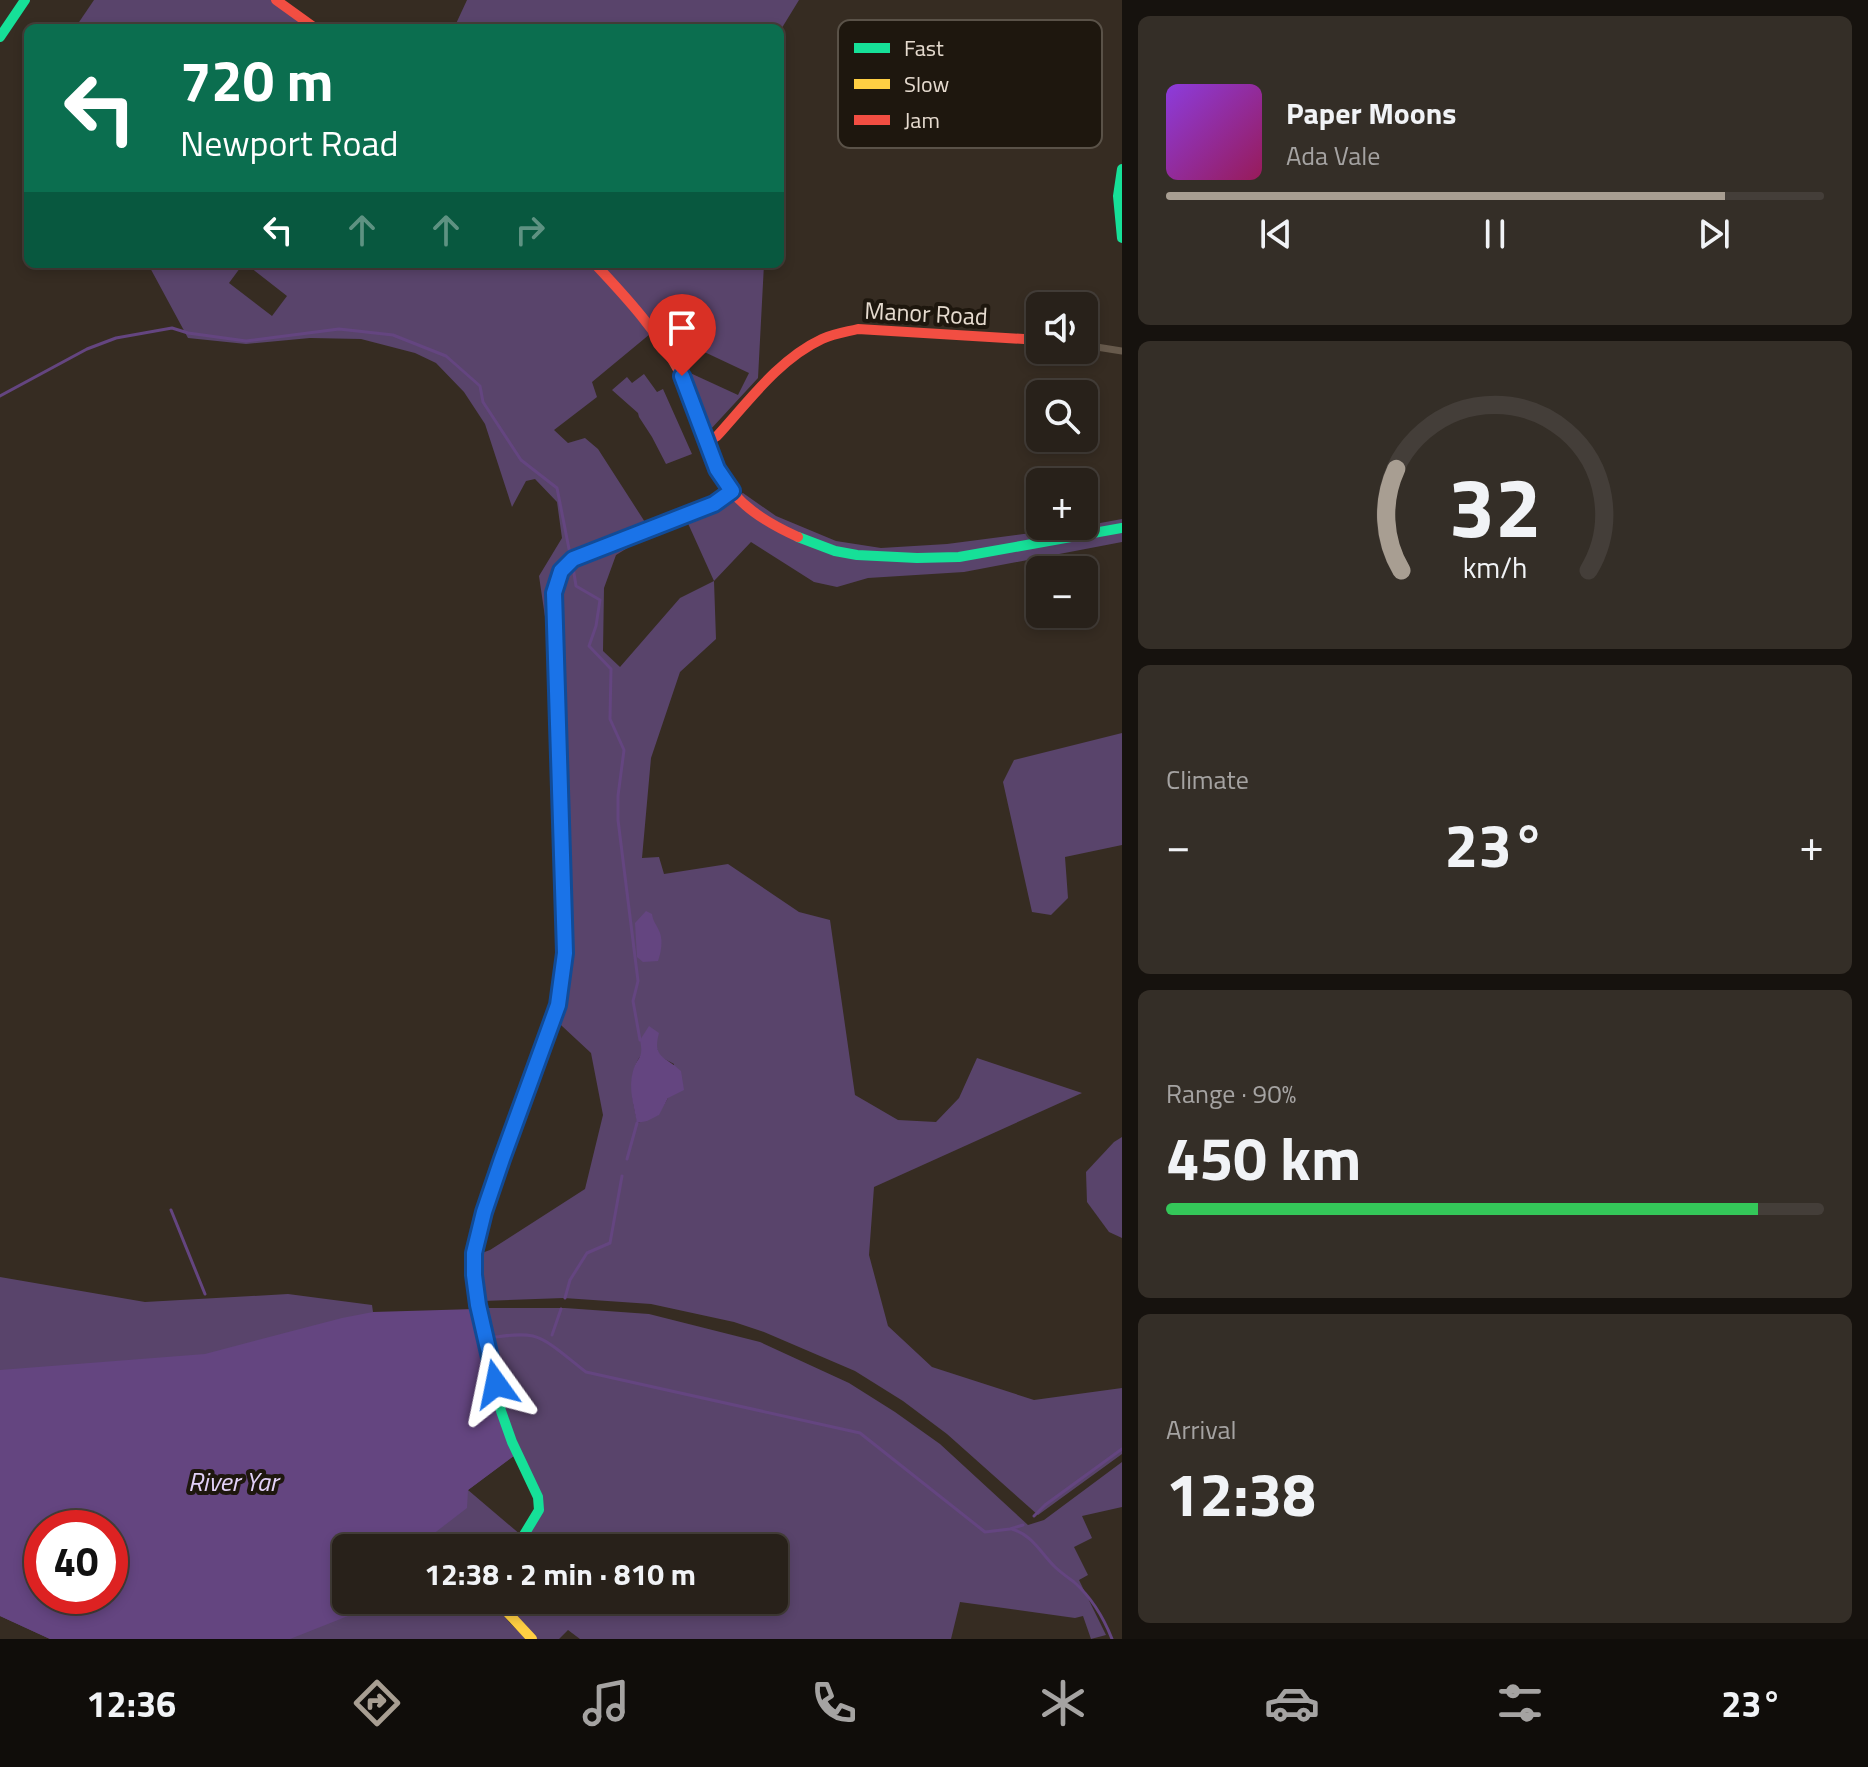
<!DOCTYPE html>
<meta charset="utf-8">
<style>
body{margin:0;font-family:"Titillium Web",sans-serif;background:#342e27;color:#f1f3f6;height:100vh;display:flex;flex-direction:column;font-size:30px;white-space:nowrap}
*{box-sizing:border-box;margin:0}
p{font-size:26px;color:#a5a3a2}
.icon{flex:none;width:44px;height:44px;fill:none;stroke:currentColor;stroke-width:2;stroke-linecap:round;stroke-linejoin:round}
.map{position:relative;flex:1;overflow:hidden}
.side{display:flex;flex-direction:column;gap:16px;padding:16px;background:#16120e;width:746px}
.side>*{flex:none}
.guide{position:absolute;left:24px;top:24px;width:760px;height:244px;border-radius:12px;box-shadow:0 4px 12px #0003,0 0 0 2px #443e39;background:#0b6e4f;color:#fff;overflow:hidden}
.controls{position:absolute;left:1026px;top:292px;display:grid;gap:16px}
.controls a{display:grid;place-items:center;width:72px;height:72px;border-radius:12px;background:#28211a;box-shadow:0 4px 12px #0003,0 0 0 2px #443e39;font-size:40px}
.speed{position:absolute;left:24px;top:1510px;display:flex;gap:16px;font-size:40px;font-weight:700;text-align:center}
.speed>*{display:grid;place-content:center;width:104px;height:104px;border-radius:50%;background:#28211a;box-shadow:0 4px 12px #0003,0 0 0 2px #443e39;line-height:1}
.speed .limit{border:12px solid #d22;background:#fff;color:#111}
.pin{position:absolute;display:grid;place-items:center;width:68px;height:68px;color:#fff;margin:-82px -34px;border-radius:50% 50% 50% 0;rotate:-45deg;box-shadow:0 0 8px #0007}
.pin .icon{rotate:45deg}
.me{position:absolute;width:88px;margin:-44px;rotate:348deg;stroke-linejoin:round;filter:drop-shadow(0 0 6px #0008)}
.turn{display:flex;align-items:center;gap:28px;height:168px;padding:0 24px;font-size:36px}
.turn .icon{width:104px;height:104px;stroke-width:2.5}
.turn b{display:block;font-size:56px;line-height:68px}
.lanes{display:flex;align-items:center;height:76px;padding:0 24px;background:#0003;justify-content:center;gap:40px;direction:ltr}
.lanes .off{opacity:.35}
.big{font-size:60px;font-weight:700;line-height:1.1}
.side .widget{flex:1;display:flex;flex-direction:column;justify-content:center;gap:12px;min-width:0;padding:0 28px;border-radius:12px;background:#342e27}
.side .dial{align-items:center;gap:0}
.dial svg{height:208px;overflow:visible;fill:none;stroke:#443e39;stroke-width:7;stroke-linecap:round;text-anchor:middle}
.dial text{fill:#f1f3f6;stroke:none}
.song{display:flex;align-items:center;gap:24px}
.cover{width:96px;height:96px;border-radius:12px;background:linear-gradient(135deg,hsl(270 70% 55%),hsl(330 70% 35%))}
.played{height:8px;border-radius:4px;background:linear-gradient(90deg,#a89e92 85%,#443e39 85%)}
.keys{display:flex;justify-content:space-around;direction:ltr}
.heat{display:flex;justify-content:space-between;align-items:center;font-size:44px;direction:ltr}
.charge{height:12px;border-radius:6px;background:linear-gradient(90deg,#34c759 90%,#443e39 0)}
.trip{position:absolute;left:332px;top:1534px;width:456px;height:80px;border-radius:12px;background:#28211a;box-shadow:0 4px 12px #0003,0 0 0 2px #443e39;font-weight:700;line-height:80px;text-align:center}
.tab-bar{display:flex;height:128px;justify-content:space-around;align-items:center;background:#100d0a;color:#a5a3a2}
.tab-bar .icon{width:56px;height:56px}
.tab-bar .selected{color:#a89e92}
.tab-bar b{font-size:36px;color:#f1f3f6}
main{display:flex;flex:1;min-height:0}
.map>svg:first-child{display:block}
.green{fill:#59446b;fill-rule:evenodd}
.water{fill:#644580;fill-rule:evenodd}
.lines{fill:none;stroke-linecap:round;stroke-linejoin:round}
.stream{stroke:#644580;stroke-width:3}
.street{stroke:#675a4c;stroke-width:7}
.fast{stroke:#16e098;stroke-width:10}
.slow{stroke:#ffcf43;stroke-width:10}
.jam{stroke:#f24e42;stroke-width:10}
.route-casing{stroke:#114b97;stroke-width:20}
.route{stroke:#1a73e8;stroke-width:14}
.labels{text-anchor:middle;stroke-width:8;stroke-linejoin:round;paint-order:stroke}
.street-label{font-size:24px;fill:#e6dbcf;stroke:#1e170e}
.water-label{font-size:26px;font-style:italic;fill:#e2d1f8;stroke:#1e170e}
.key{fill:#1e170e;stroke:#5a5248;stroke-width:2}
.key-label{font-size:22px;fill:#e6dbcf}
</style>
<main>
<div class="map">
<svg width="1122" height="1639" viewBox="0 0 1122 1639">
<rect width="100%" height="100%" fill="#362c22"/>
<!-- green -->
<g class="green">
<polygon points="94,0 271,0 309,28 75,28"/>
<polygon points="467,0 799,0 780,31 780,28 454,28"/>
<path d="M148,264H243L229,283L272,316L287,296L246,264H589L620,297L650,334L592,382L597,397L554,430L568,443L585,438L598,449L652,533L616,555L604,588L603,651L620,667L680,598L714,581L686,519L743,493L776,516L836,541L881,548L947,544L1084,526L1122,519V542L964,572L868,578L837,587L814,582L751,542L714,581L716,639L680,672L651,758L642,858L659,857L664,874L728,864L799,912L830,920L855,1095L898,1120L936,1122L959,1098L977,1058L1082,1093L874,1187L869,1255L888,1326L932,1367L1034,1400L1122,1388V1454L1038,1515L947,1434L903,1401L855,1371L764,1332L734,1322L651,1304L564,1298L483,1301L479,1254L490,1250L585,1189L603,1115L591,1053L548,1013L555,985L558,875L552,772L550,651L539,576L562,538L557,502L535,479L526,481L512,507L485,424L464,392L436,363L415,353L361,339L310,338L246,344L188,338ZM656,1045L659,1056L674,1064L668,1098L658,1115L638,1123C632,1103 626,1069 644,1052C647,1048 652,1047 656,1045Z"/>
<path d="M601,264H764L758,378L710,430L696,396ZM698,349L749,373L738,395L688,372Z"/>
<polygon points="644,374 657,392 663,389 692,454 666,464 652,437 639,417 638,413 612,390 627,377 632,383"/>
<polygon points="1122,733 1122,845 1065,857 1068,898 1051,915 1032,912 1003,782 1014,760"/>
<polygon points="1122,1137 1122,1238 1109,1232 1087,1202 1086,1172 1114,1142"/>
<polygon points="0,1277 145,1302 288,1294 372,1305 373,1312 350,1336 0,1419"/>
<polygon points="482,1308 565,1308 649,1314 760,1342 849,1383 895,1412 940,1444 1028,1525 1044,1520 1122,1462 1122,1507 1082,1516 1092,1538 1074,1547 1088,1575 1079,1580 1106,1635 1091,1639 1083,1616 1075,1618 960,1602 951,1639 580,1639 568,1630 559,1639 537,1639 501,1600 774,1600 774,1548 521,1548 542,1511 504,1409"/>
<polygon points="515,1455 468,1490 521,1535 512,1548 346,1548 346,1600 491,1600 509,1622 526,1639 50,1639 0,1616 42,1596 110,1596"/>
</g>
<!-- water -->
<g class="water">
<path d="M646,911L652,914C653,922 657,925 660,933C663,941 661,953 658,961L643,962L637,957L635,923Z"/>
<path d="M649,1026L659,1033C652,1058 665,1056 681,1071L684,1090L668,1098L659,1115L647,1121L637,1123C634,1106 628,1088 633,1071C638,1055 644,1059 640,1040Z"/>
<path d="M475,1309L515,1455L468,1490L467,1508L415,1548H346V1600H365L348,1616L290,1639H50L0,1616V1370L205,1354L342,1318L373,1312ZM42,1528H110V1596H42Z"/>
</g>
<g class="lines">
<!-- stream -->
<g class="stream">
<polyline points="0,396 87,349 116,338 172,328 188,333 246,341 339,329 393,335 446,356 480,386 483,402 521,460 557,488 570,554"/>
<polyline points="573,567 576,586 600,600 596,626 589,646 611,669 610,719 624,750 618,796 618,820 638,981 633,1001 640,1040"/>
<polyline points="627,1159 637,1123"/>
<polyline points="171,1210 205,1294"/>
<polyline points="565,1298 570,1280 587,1253 610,1243 622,1176"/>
<polyline points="552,1335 561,1309"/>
<path d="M489,1338C503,1336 519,1333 533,1336C550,1340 572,1362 586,1372L860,1433L985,1532L1010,1529L1023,1525"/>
<polyline points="1034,1516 1045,1505 1122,1449"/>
<path d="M1012,1529C1032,1535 1040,1552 1054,1566C1060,1572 1067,1577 1074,1582C1092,1598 1103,1616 1112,1639"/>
</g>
<!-- street -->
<polyline class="street" points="1084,345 1122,351"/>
<!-- fast -->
<g class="fast">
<polyline points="0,37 25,0"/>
<polyline points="1122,169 1118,196 1122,238"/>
<polyline points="798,537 835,551 857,555 917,558 959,557 1122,528"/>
<polyline points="516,1548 539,1510 538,1497 512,1442 501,1411 478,1305 473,1263 484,1212 558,1005 565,953 564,933"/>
</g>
<!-- slow -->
<g class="slow">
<polyline points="555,592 554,608 564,933"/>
<polyline points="496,1600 532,1639"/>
</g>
<!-- jam -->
<g class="jam">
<polyline points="276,0 315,28"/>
<path d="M595,264C627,298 659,333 681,375C698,406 703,442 719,472C735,504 767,523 798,537"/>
<path d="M707,442L717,436C748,402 779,359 822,339C833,334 846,332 858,329L1040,340"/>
<path d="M555,592C557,578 563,569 573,559L714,504L732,491"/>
</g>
</g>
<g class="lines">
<!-- route casing -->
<g class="route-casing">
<polyline id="route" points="496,1384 478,1305 474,1275 474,1253 484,1212 502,1159 558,1005 565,953 554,593 561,571 573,559 714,504 732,491 717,469 682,376"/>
</g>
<!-- route -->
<use href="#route" class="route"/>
</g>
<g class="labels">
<!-- street labels -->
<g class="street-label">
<text transform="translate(926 314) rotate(3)" y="8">Manor Road</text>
</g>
<!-- water labels -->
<g class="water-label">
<text x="233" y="1491">River Yar</text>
</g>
</g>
<!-- legend -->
<rect x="838" y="20" width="264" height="128" rx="12" class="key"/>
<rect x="854" y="43" width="36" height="10" fill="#16e098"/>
<rect x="854" y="79" width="36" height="10" fill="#ffcf43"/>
<rect x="854" y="115" width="36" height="10" fill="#f24e42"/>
<g class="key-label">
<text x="904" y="56">Fast</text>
<text x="904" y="92">Slow</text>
<text x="904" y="128">Jam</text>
</g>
</svg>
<div class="controls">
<a><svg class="icon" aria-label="sound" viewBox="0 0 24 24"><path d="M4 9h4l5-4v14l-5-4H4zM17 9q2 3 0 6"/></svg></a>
<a><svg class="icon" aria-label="search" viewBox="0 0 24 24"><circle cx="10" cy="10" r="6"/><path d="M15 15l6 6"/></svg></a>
<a>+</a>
<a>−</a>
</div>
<div class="speed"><div class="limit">40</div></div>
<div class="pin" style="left:682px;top:376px;background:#d93025"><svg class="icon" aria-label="arrive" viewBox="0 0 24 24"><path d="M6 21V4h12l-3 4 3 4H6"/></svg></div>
<svg class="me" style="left:496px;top:1384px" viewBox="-20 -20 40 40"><path d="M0-17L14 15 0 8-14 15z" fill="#1a73e8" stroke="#fff" stroke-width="4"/></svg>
<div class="trip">12:38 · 2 min · 810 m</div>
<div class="guide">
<div class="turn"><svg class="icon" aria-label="left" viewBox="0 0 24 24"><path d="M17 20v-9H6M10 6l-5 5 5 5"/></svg><div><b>720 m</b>Newport Road</div></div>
<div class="lanes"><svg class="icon" aria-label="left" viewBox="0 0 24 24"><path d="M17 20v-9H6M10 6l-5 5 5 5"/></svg><svg class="icon off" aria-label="ahead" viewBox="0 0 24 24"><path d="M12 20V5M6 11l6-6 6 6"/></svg><svg class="icon off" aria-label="ahead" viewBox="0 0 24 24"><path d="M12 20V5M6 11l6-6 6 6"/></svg><svg class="icon off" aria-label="right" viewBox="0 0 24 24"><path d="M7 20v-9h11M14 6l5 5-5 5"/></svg></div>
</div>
</div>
<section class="side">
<div class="widget">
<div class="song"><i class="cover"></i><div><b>Paper Moons</b><p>Ada Vale</p></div></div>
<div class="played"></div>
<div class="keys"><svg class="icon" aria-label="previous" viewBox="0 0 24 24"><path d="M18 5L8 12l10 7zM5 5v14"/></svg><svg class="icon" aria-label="pause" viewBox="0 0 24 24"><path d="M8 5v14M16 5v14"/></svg><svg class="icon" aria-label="next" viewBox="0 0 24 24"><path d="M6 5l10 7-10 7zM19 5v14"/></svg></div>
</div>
<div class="widget dial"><svg viewBox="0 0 100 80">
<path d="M14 69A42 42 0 1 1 86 69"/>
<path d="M14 69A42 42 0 0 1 12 30" stroke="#a89e92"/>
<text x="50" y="56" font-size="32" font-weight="700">32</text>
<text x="50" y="72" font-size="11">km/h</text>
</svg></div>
<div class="widget"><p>Climate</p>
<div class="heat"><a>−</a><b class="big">23°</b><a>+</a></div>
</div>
<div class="widget"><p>Range · 90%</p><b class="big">450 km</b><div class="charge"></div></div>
<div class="widget"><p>Arrival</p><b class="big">12:38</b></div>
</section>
</main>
<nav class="tab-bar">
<b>12:36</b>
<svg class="icon selected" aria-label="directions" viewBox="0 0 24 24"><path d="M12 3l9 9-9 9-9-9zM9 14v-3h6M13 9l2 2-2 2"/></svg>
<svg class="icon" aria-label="music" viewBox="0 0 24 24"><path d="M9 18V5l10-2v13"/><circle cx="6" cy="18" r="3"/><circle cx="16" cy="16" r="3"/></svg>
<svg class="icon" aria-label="phone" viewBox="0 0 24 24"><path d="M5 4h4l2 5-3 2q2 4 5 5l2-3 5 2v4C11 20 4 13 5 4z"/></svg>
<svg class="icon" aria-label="climate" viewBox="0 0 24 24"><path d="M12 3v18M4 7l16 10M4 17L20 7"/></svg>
<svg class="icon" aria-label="car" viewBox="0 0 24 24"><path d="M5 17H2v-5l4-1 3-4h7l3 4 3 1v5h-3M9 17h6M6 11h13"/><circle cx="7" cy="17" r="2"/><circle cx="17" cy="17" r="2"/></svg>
<svg class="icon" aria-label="filters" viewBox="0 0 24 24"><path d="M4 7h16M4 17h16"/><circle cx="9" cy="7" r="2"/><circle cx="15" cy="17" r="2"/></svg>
<b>23°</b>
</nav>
